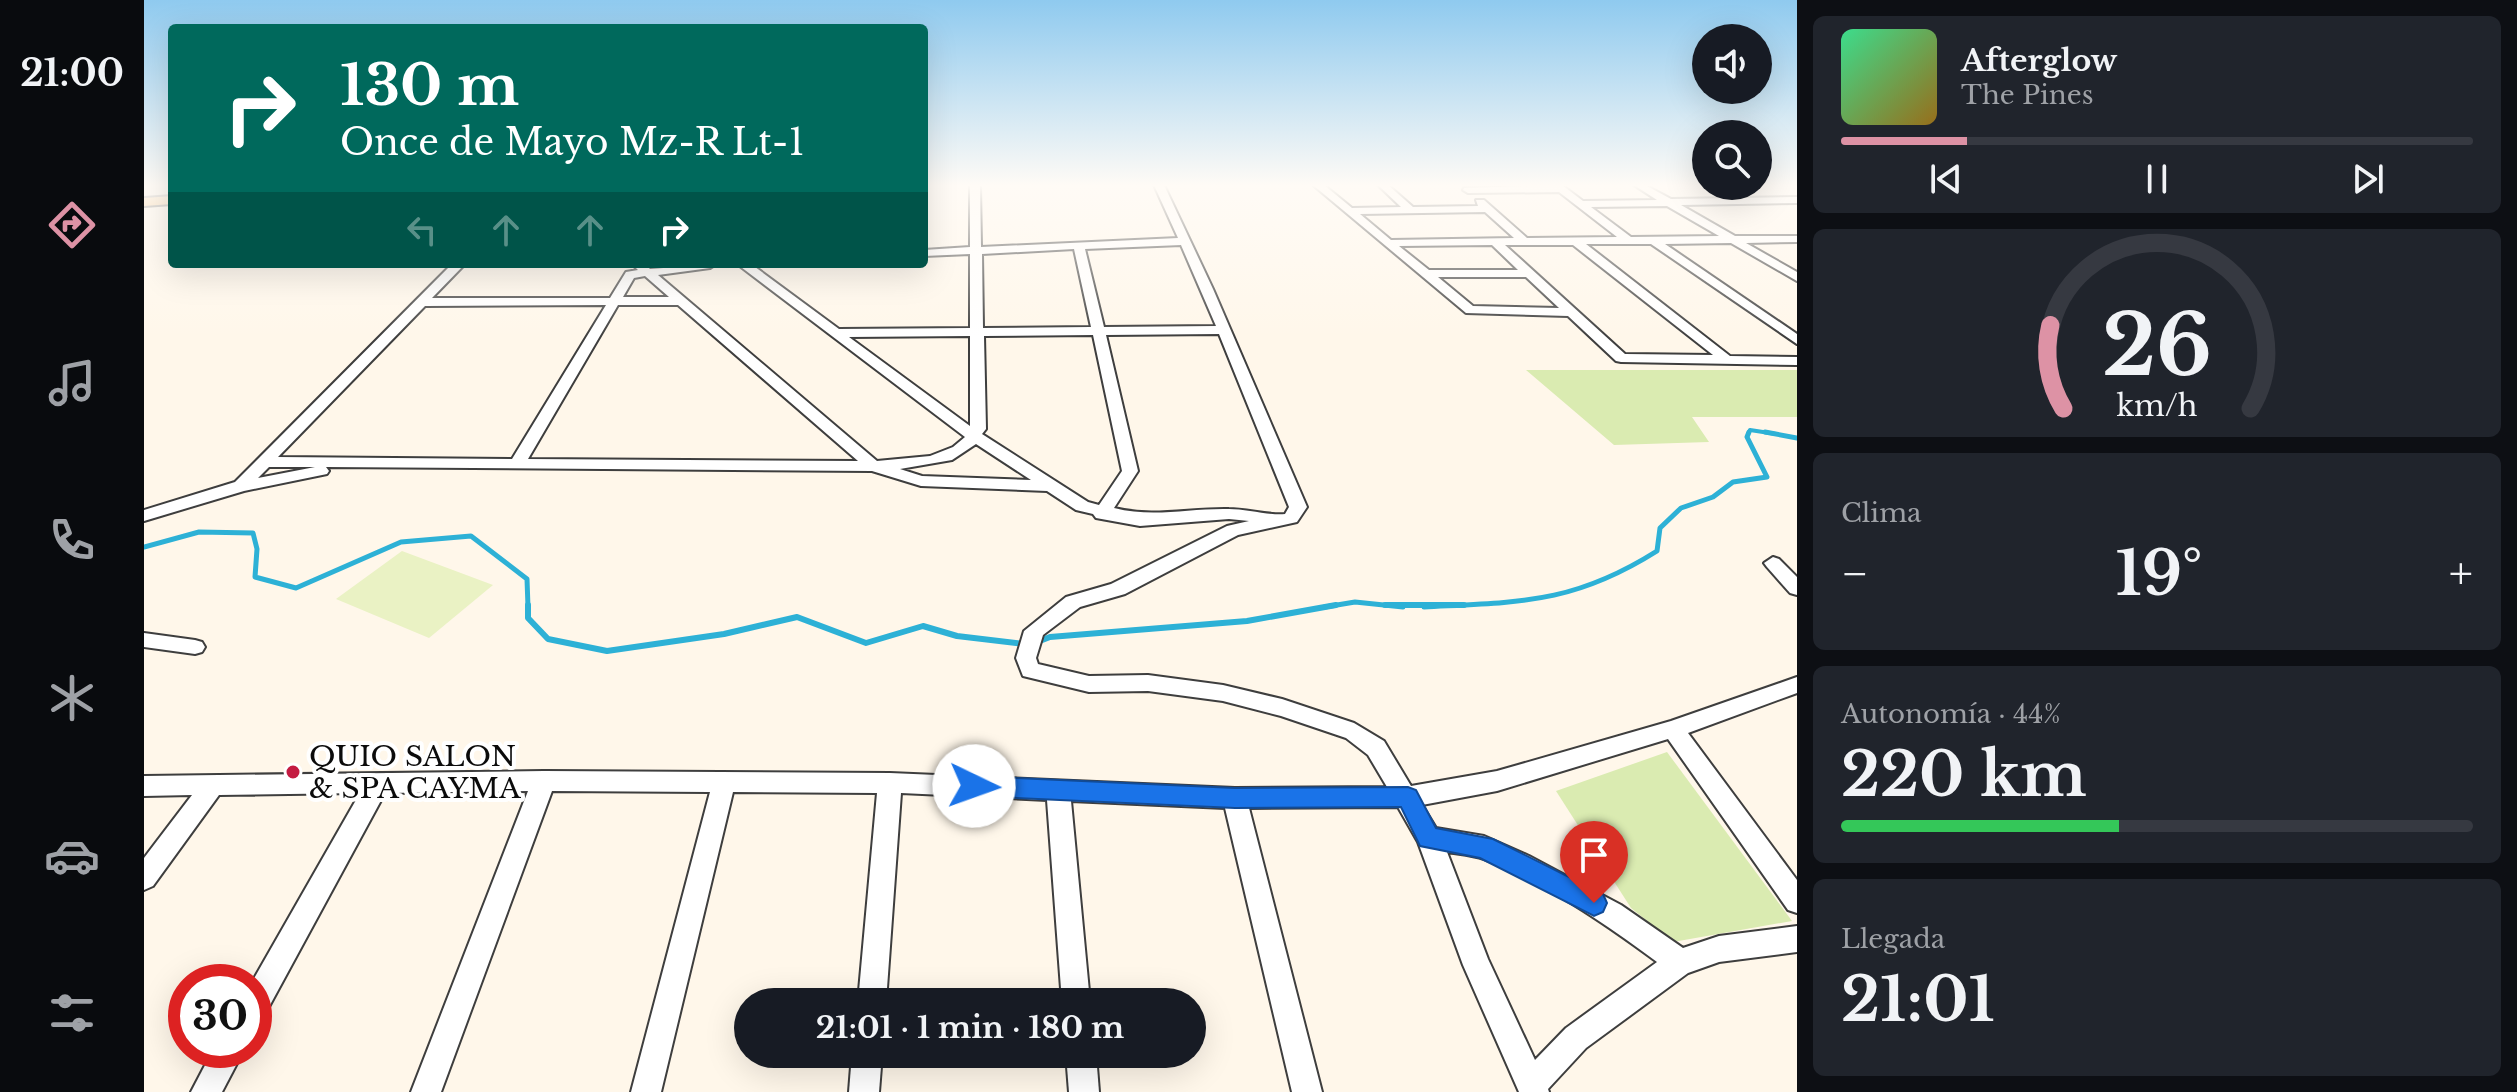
<!DOCTYPE html>
<html lang="es">
<meta charset="utf-8">
<style>
body{margin:0;font-family:"Libre Baskerville",serif;background:#20242c;color:#f1f3f6;height:100vh;display:flex;flex-direction:column;font-size:30px;white-space:nowrap}
*{box-sizing:border-box;margin:0}
p{font-size:26px;color:#9ea1a6}
.icon{flex:none;width:44px;height:44px;fill:none;stroke:currentColor;stroke-width:2;stroke-linecap:round;stroke-linejoin:round}
.map{position:relative;flex:1;overflow:hidden}
.details{display:flex;flex-direction:column;gap:16px;padding:16px;background:#0d0f14;width:720px}
.details>*{flex:none}
.guide{position:absolute;left:24px;top:24px;width:760px;height:244px;border-radius:8px;box-shadow:0 8px 32px #0002;background:#00695c;color:#fff;overflow:hidden}
.tools{position:absolute;left:1548px;top:24px;display:grid;gap:16px}
.tools a{display:grid;place-items:center;width:80px;height:80px;border-radius:50%;background:#171b24;box-shadow:0 8px 32px #0002;font-size:40px}
.speed{position:absolute;left:24px;top:964px;display:flex;gap:16px;font-size:40px;font-weight:700;text-align:center}
.speed>*{display:grid;place-content:center;width:104px;height:104px;border-radius:50%;background:#171b24;box-shadow:0 8px 32px #0002;line-height:1}
.speed .limit{border:12px solid #d22;background:#fff;color:#111}
.pin{position:absolute;display:grid;place-items:center;width:68px;height:68px;color:#fff;margin:-82px -34px;border-radius:50% 50% 50% 0;rotate:-45deg;box-shadow:0 0 8px #0007}
.pin .icon{rotate:45deg}
.me{position:absolute;width:88px;margin:-44px;rotate:93deg;stroke-linejoin:round;filter:drop-shadow(0 0 6px #0008)}
.turn{display:flex;align-items:center;gap:28px;height:168px;padding:0 40px;font-size:36px}
.turn .icon{width:104px;height:104px;stroke-width:2.5}
.turn b{display:block;font-size:56px;line-height:68px}
.lanes{display:flex;align-items:center;height:76px;padding:0 40px;background:#0003;justify-content:center;gap:40px;direction:ltr}
.lanes .off{opacity:.35}
.big{font-size:60px;font-weight:700;line-height:1.1}
.details .widget{flex:1;display:flex;flex-direction:column;justify-content:center;gap:12px;min-width:0;padding:0 28px;border-radius:12px;background:#20242c}
.details .dial{align-items:center;gap:0}
.dial svg{height:208px;overflow:visible;fill:none;stroke:#363941;stroke-width:7;stroke-linecap:round;text-anchor:middle}
.dial text{fill:#f1f3f6;stroke:none}
.song{display:flex;align-items:center;gap:24px}
.cover{width:96px;height:96px;border-radius:12px;background:linear-gradient(135deg,hsl(150 70% 55%),hsl(40 70% 35%))}
.played{height:8px;border-radius:4px;background:linear-gradient(90deg,#dd92a5 20%,#363941 20%)}
.keys{display:flex;justify-content:space-around;direction:ltr}
.heat{display:flex;justify-content:space-between;align-items:center;font-size:44px;direction:ltr}
.charge{height:12px;border-radius:6px;background:linear-gradient(90deg,#34c759 44%,#363941 0)}
.trip{position:absolute;left:590px;top:988px;width:472px;height:80px;border-radius:40px;background:#171b24;box-shadow:0 8px 32px #0002;font-weight:700;line-height:80px;text-align:center}
main{display:flex;flex:1;min-height:0}
.menu{display:flex;flex-direction:column;width:144px;justify-content:space-around;align-items:center;background:#090b0e;color:#9ea1a6}
.menu .icon{width:56px;height:56px}
.menu .current{color:#dd92a5}
.menu b{font-size:36px;color:#f1f3f6}
.map>svg:first-child{display:block}
.green{fill:#daebb1}
.pitch{fill:#eaf2c4}
.lines{fill:none;stroke-linecap:round;stroke-linejoin:round}
.stream-far2{stroke:#2db1d6;stroke-width:4}
.stream-far1{stroke:#2db1d6;stroke-width:5}
.stream{stroke:#2db1d6;stroke-width:6}
.minor-casing{stroke:#3e3e3e;stroke-width:4}
.major-casing{stroke:#1c1c1c;stroke-width:4}
.minor{fill:#fff;fill-rule:evenodd}
.major{fill:#ffb95a;fill-rule:evenodd}
.route{fill:#1a73e8;stroke:#114b97;stroke-width:2}
.poi-dot{fill:#c41b41;stroke:#fff;stroke-width:3}
.labels{text-anchor:middle;stroke-width:8;stroke-linejoin:round;paint-order:stroke}
.near-poi-label{font-size:28px;fill:#0b0b0b;stroke:#fff;text-anchor:start}
</style>
<main>
<nav class="menu">
<b>21:00</b>
<svg class="icon current" aria-label="directions" viewBox="0 0 24 24"><path d="M12 3l9 9-9 9-9-9zM9 14v-3h6M13 9l2 2-2 2"/></svg>
<svg class="icon" aria-label="music" viewBox="0 0 24 24"><path d="M9 18V5l10-2v13"/><circle cx="6" cy="18" r="3"/><circle cx="16" cy="16" r="3"/></svg>
<svg class="icon" aria-label="phone" viewBox="0 0 24 24"><path d="M5 4h4l2 5-3 2q2 4 5 5l2-3 5 2v4C11 20 4 13 5 4z"/></svg>
<svg class="icon" aria-label="climate" viewBox="0 0 24 24"><path d="M12 3v18M4 7l16 10M4 17L20 7"/></svg>
<svg class="icon" aria-label="car" viewBox="0 0 24 24"><path d="M5 17H2v-5l4-1 3-4h7l3 4 3 1v5h-3M9 17h6M6 11h13"/><circle cx="7" cy="17" r="2"/><circle cx="17" cy="17" r="2"/></svg>
<svg class="icon" aria-label="filters" viewBox="0 0 24 24"><path d="M4 7h16M4 17h16"/><circle cx="9" cy="7" r="2"/><circle cx="15" cy="17" r="2"/></svg>
</nav>
<div class="map">
<svg width="1653" height="1092" viewBox="0 0 1653 1092">
<rect width="100%" height="100%" fill="#fff7ea"/>
<!-- green -->
<g class="green">
<polygon points="1382,370 1653,370 1653,417 1548,417 1565,442 1470,445"/>
<polygon points="1523,752 1648,921 1529,942 1487,908 1412,791"/>
</g>
<!-- pitch -->
<polygon class="pitch" points="258,551 349,585 285,638 192,599"/>
<g class="lines">
<!-- stream-far2 -->
<polyline class="stream-far2" points="1604,434 1606,430 1632,434"/>
<!-- stream-far1 -->
<g class="stream-far1">
<polyline points="1621,432 1653,438"/>
<polyline points="0,547 55,532 109,533 113,549 111,577 152,588 257,542 327,536 383,579 384,607"/>
<polyline points="1181,607 1211,602 1259,607"/>
<path d="M1280,607C1376,602 1429,604 1513,551L1516,528L1537,508L1569,497L1589,482L1623,477L1603,437L1605,432"/>
</g>
<!-- stream -->
<g class="stream">
<polyline points="384,605 384,618 404,639 463,651 580,634 653,617 722,643 779,626 813,636 880,644"/>
<polyline points="1241,605 1320,605"/>
<polyline points="893,642 906,637 1103,621 1192,605"/>
</g>
<!-- minor casing -->
<g class="minor-casing">
<g id="minor">
<path d="M826,185H836L837,247L1034,238L1010,185H1020L1069,289L1163,507L1153,522L1094,535L981,594L936,607L899,635L892,658L894,664L945,676L1004,675L1079,685L1138,699L1210,723L1240,741L1267,786L1353,771L1527,721L1653,677V693L1544,733L1653,880V913L1644,910L1524,739L1353,791L1278,805L1292,828L1340,836L1385,856L1477,905L1539,948L1575,936L1653,926V952L1575,962L1544,973L1442,1048L1404,1089L1405,1092H1375L1319,965L1274,842L1254,807L1105,808L1178,1092H1148L1081,808L927,801L946,1002H918L903,800L757,793L742,1002H714L733,793L589,792L517,1092H487L566,792L408,791L297,1092H267L384,791L241,793L120,1016L110,1020L108,982L216,793L75,795L9,886L0,890V858L48,795L0,796V776L400,771L746,773L1091,788L1243,787L1224,755L1202,738L1137,716L1079,701L1004,691L945,692L879,676L872,658L880,631L922,597L967,584L1083,526L1105,521L1085,519L996,526L952,518L949,514L932,510L903,491L777,486L728,471L182,467L185,471L183,474L100,491L0,521V510L91,482L308,264H321L288,298H466L482,272L494,270L488,264H501L506,269L572,264L566,268L514,275L733,461L786,456L809,447L821,437L593,264H607L695,329L826,328V254L780,256V250L826,247ZM1037,245L1072,326L960,327L941,249ZM930,249L947,327L839,328L838,254ZM501,276L525,297H479L490,278ZM462,305L368,459L134,457L281,306ZM474,305H534L714,461L384,459ZM1075,334L1145,507L1141,514C1128,516 1102,509 1085,509C1045,508 1010,518 970,508L994,471L962,335ZM949,335L978,471L955,505L944,502L838,434L842,429L840,336ZM826,336V426L705,337ZM832,444L887,480L778,476L756,469L808,460ZM125,467H171L114,478ZM1303,852C1315,854 1329,855 1340,859C1402,883 1460,923 1513,962L1422,1028L1391,1060L1344,959Z"/>
<path d="M1169,185H1180L1208,208L1257,207L1234,185H1244L1269,207L1334,206L1332,200H1340L1383,238L1473,237L1415,192L1324,193L1319,190L1320,188L1418,185L1439,201L1513,200L1490,185H1501L1527,199L1653,197V203L1537,205L1591,236H1653V242L1602,243L1653,272V281L1587,243L1521,244L1653,334V344L1507,244H1442L1586,356L1653,357V365L1477,362L1472,361L1424,316L1322,313ZM1523,206L1575,236L1487,237L1447,207ZM1341,212L1370,238L1247,240L1216,214ZM1348,245L1374,270H1285L1255,246ZM1361,245H1429L1569,355L1481,354ZM1294,277H1382L1415,308L1329,306Z"/>
<polygon points="1629,557 1635,559 1653,577 1653,595 1646,593 1623,567 1620,563"/>
<polygon points="0,633 51,640 58,642 61,647 58,652 51,654 0,647"/>
<polygon points="69,1050 100,1050 78,1092 47,1092"/>
<polygon points="708,1054 738,1054 735,1092 705,1092"/>
<polygon points="922,1054 952,1054 955,1092 925,1092"/>
</g>
</g>
<!-- major casing -->
<g class="major-casing">
<polygon id="major" points="28,196 28,204 0,206 0,198"/>
</g>
<!-- minor -->
<use href="#minor" class="minor"/>
<!-- major -->
<use href="#major" class="major"/>
</g>
<!-- sky -->
<linearGradient id="sky" x2="0" y2="1"><stop stop-color="#8fcaef"/><stop offset="0.55" stop-color="#fffbf6"/><stop offset="1" stop-color="#fffbf6" stop-opacity="0"/></linearGradient>
<rect width="1653" height="337" fill="url(#sky)"/>
<!-- route -->
<polygon class="route" points="830,776 1091,788 1264,787 1272,790 1292,828 1349,839 1459,894 1463,903 1459,912 1450,916 1336,858 1276,846 1257,807 1091,808 830,796 822,794 819,786 822,779"/>
<!-- markers -->
<circle class="poi-dot" cx="149" cy="772" r="8"/>
<g class="labels">
<!-- near-poi labels -->
<g class="near-poi-label">
<text x="165" y="766">QUIO SALON<tspan x="165" dy="32">&amp; SPA CAYMA</tspan></text>
</g>
</g>
</svg>
<div class="tools">
<a><svg class="icon" aria-label="sound" viewBox="0 0 24 24"><path d="M4 9h4l5-4v14l-5-4H4zM17 9q2 3 0 6"/></svg></a>
<a><svg class="icon" aria-label="search" viewBox="0 0 24 24"><circle cx="10" cy="10" r="6"/><path d="M15 15l6 6"/></svg></a>
</div>
<div class="speed"><div class="limit">30</div></div>
<div class="pin" style="left:1450px;top:903px;background:#d93025"><svg class="icon" aria-label="arrive" viewBox="0 0 24 24"><path d="M6 21V4h12l-3 4 3 4H6"/></svg></div>
<svg class="me" style="left:830px;top:786px" viewBox="-20 -20 40 40"><circle r="19" fill="#fff"/><path d="M0-13L10 11 0 6-10 11z" fill="#1a73e8"/></svg>
<div class="trip">21:01 · 1 min · 180 m</div>
<div class="guide">
<div class="turn"><svg class="icon" aria-label="right" viewBox="0 0 24 24"><path d="M7 20v-9h11M14 6l5 5-5 5"/></svg><div><b>130 m</b>Once de Mayo Mz-R Lt-1</div></div>
<div class="lanes"><svg class="icon off" aria-label="left" viewBox="0 0 24 24"><path d="M17 20v-9H6M10 6l-5 5 5 5"/></svg><svg class="icon off" aria-label="ahead" viewBox="0 0 24 24"><path d="M12 20V5M6 11l6-6 6 6"/></svg><svg class="icon off" aria-label="ahead" viewBox="0 0 24 24"><path d="M12 20V5M6 11l6-6 6 6"/></svg><svg class="icon" aria-label="right" viewBox="0 0 24 24"><path d="M7 20v-9h11M14 6l5 5-5 5"/></svg></div>
</div>
</div>
<section class="details">
<div class="widget">
<div class="song"><i class="cover"></i><div><b>Afterglow</b><p>The Pines</p></div></div>
<div class="played"></div>
<div class="keys"><svg class="icon" aria-label="previous" viewBox="0 0 24 24"><path d="M18 5L8 12l10 7zM5 5v14"/></svg><svg class="icon" aria-label="pause" viewBox="0 0 24 24"><path d="M8 5v14M16 5v14"/></svg><svg class="icon" aria-label="next" viewBox="0 0 24 24"><path d="M6 5l10 7-10 7zM19 5v14"/></svg></div>
</div>
<div class="widget dial"><svg viewBox="0 0 100 80">
<path d="M14 69A42 42 0 1 1 86 69"/>
<path d="M14 69A42 42 0 0 1 9 37" stroke="#dd92a5"/>
<text x="50" y="56" font-size="32" font-weight="700">26</text>
<text x="50" y="72" font-size="11">km/h</text>
</svg></div>
<div class="widget"><p>Clima</p>
<div class="heat"><a>−</a><b class="big">19°</b><a>+</a></div>
</div>
<div class="widget"><p>Autonomía · 44%</p><b class="big">220 km</b><div class="charge"></div></div>
<div class="widget"><p>Llegada</p><b class="big">21:01</b></div>
</section>
</main>
